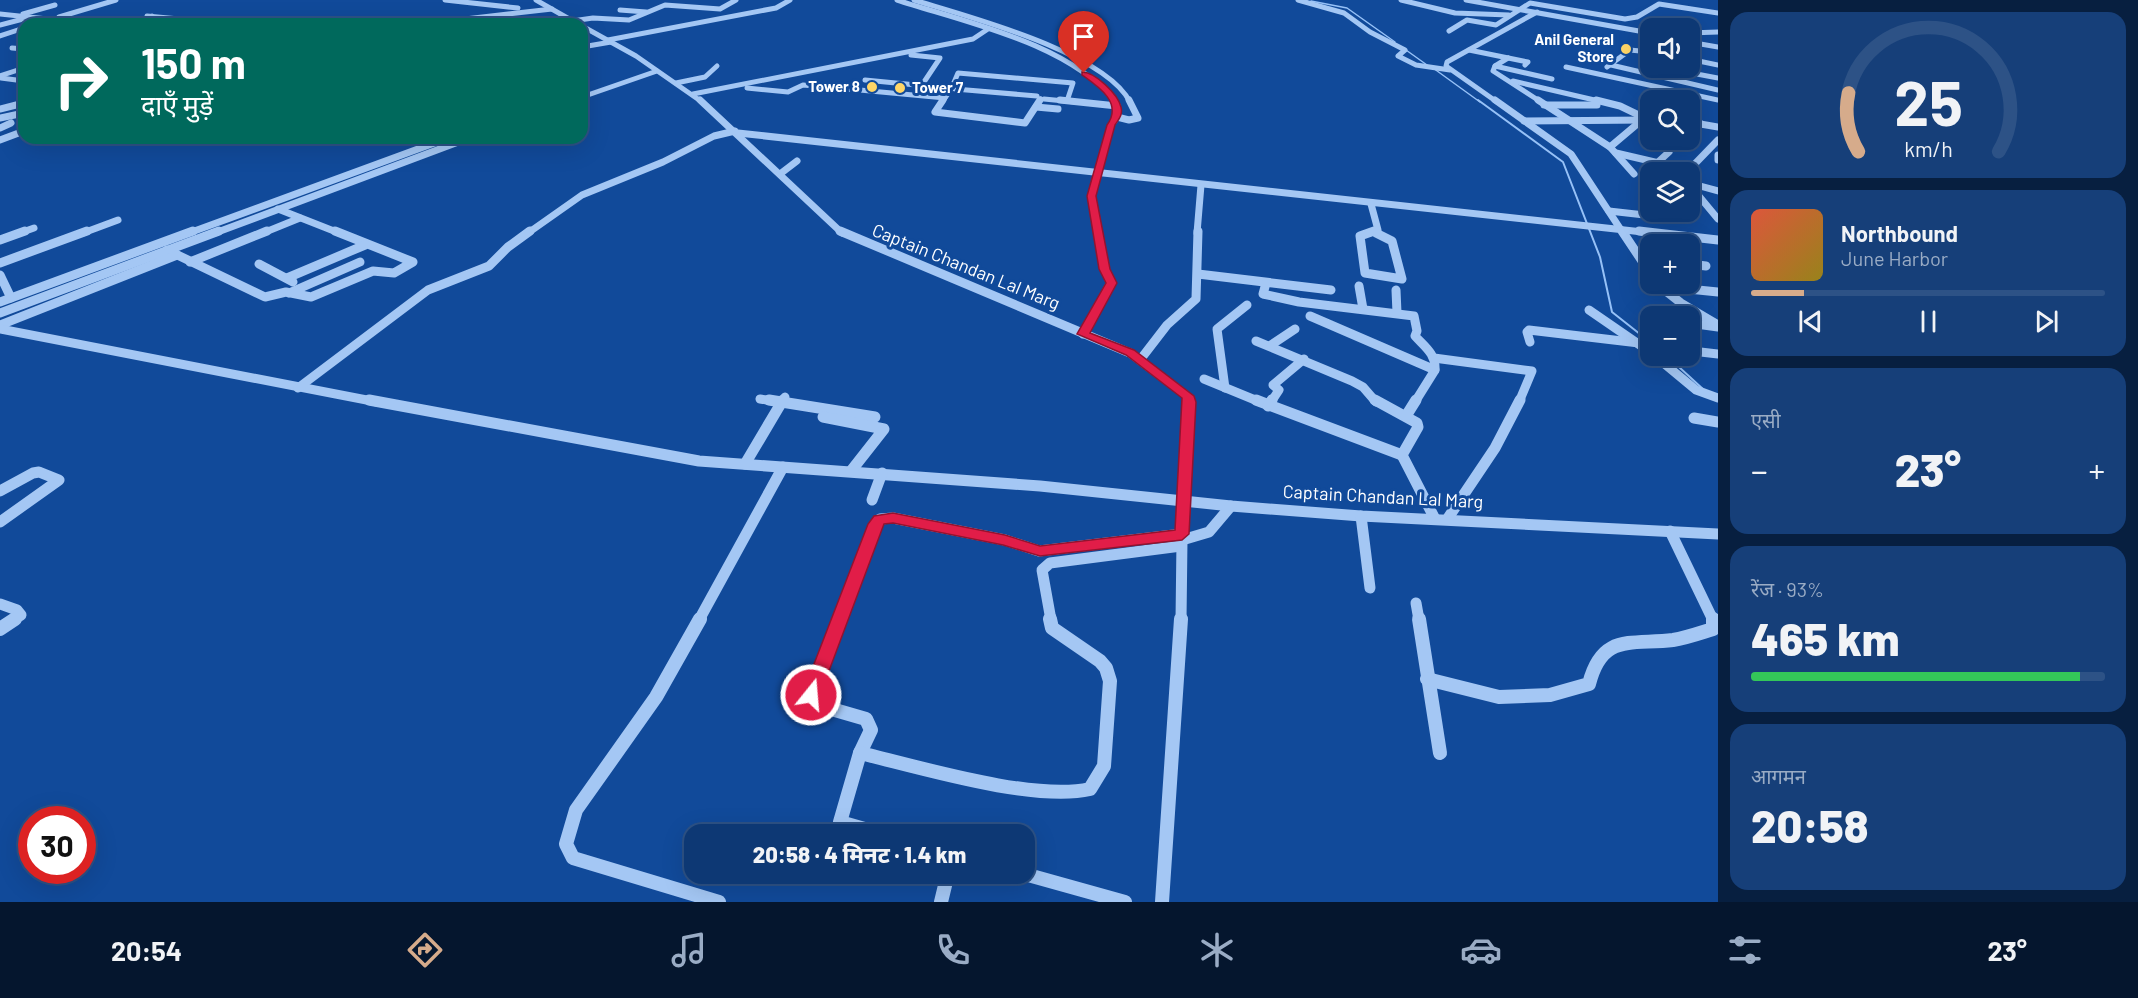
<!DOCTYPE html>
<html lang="hi">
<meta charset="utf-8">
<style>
body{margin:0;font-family:Barlow,"Noto Sans Devanagari",sans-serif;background:#163f79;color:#f1f3f6;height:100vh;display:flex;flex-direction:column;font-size:22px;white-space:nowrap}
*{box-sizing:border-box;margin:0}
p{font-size:20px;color:#9aacc5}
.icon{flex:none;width:33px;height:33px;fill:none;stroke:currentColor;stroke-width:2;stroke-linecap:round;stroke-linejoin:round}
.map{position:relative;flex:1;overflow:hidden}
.panel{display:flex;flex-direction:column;gap:12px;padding:12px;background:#071f40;width:420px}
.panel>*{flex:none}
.top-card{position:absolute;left:18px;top:18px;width:570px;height:126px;border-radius:18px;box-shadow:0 6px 24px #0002,0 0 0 2px #2d5286;background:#00695c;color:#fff;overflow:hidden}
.fabs{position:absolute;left:1640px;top:18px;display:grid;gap:12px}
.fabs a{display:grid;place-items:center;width:60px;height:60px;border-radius:12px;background:#0d3874;box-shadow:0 6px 24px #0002,0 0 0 2px #2d5286;font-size:30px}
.speed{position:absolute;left:18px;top:806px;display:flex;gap:12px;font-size:30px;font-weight:700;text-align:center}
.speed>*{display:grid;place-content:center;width:78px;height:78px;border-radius:50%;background:#0d3874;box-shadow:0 6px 24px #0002,0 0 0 2px #2d5286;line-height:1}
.speed .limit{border:9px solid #d22;background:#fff;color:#111}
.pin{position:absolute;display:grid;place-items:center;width:51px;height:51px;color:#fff;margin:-62px -26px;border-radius:50% 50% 50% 0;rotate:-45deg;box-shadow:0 0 6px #0007}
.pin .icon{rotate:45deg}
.me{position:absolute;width:66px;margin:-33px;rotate:17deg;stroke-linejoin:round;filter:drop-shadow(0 0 4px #0008)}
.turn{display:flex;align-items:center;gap:21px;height:126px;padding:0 24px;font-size:27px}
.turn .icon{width:78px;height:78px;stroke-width:2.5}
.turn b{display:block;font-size:42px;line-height:51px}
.big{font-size:45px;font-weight:800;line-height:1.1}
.panel .tile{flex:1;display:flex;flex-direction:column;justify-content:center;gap:9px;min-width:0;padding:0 21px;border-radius:18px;background:#163f79}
.panel .dial{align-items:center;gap:0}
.dial svg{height:156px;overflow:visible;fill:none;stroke:#2d5286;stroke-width:7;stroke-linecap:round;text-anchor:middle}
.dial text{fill:#f1f3f6;stroke:none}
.song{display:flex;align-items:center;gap:18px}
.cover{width:72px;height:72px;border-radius:9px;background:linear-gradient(135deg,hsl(10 70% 55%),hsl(50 70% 35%))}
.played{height:6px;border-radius:3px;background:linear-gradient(90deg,#d6ab8b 15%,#2d5286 15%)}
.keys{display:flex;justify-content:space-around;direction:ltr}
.heat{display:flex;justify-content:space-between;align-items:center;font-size:33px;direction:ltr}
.charge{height:9px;border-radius:4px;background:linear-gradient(90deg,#34c759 93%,#2d5286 0)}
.trip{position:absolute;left:684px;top:824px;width:351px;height:60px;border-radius:18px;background:#0d3874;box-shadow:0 6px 24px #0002,0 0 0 2px #2d5286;font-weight:800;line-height:60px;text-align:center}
.tabs{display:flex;height:96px;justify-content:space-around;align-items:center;background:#05162e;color:#9aacc5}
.tabs .icon{width:42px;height:42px}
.tabs .current{color:#d6ab8b}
.tabs b{font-size:27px;color:#f1f3f6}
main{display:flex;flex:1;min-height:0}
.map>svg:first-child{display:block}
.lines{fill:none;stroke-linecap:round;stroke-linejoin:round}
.stream-far1{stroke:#96c1f7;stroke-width:1.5}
.stream{stroke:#96c1f7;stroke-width:2}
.minor-far4{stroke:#a4c7f4;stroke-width:5}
.minor-far3{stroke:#a4c7f4;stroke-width:7}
.minor-far2{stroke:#a4c7f4;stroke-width:9}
.minor-far1{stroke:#a4c7f4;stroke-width:11}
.minor{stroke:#a4c7f4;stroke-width:14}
.route{fill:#e11d48;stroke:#92132f;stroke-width:1.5}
.poi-dot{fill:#ffd667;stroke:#114a9a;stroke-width:2}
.labels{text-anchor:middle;stroke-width:6;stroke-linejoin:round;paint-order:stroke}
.far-poi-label{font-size:15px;font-weight:bold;fill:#fff;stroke:#114a9a;text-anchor:end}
.street-label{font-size:18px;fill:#fff;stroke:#114a9a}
</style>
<main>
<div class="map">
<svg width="1718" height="902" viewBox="0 0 1718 902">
<rect width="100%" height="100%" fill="#114a9a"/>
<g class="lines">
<!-- stream-far1 -->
<g class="stream-far1">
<polyline points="1311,1 1347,8 1395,42"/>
<polyline points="1406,50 1427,65"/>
<polyline points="1433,68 1480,102"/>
</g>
<!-- stream -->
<g class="stream">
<polyline points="1478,100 1563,162 1600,257 1612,312 1650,342"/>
<polyline points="1667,356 1704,390"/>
</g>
<!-- minor-far4 -->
<g class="minor-far4">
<polyline points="445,0 518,8"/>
<polyline points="536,0 578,24"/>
<path d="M897,0C965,22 1071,44 1115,102"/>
<path d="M914,0C966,16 1105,52 1130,102"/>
<polyline points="1298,0 1344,13 1370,32 1405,50 1398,56 1416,65 1450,70"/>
<polyline points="1401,0 1455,13 1509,15"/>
<polyline points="1466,0 1650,33"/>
<polyline points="620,10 646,12"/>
<polyline points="0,14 95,24"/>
<polyline points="23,14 55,5"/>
<polyline points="147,16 179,19"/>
<polyline points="59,17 116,0"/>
<polyline points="572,21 593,18 629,20 665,5 720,9 736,0"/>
<polyline points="129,24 152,16"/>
<polyline points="422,24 552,9"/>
<polyline points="0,25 23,19"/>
<polyline points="582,26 636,56 702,102"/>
<polyline points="1449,31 1467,20 1496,25 1530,3 1625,19 1637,17 1659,4 1718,13"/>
<polyline points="1689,33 1718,32"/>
<polyline points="0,36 24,28"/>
<polyline points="608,40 776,8 790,0"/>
<polyline points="1689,42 1718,47"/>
<polyline points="582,47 611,42"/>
<polyline points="12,48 24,49"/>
<polyline points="1469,50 1528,62 1525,65"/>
<polyline points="911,55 940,58 922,85"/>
<polyline points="1508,58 1495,66 1493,71 1541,102"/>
<polyline points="1689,59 1718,65"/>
<polyline points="1611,65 1718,90"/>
<polyline points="1495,66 1552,79"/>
<polyline points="1566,67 1718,100"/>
<polyline points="1607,67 1630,50 1650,52"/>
<polyline points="1678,68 1681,71 1718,78"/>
<polyline points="0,76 24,68"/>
<polyline points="1,78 24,81"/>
<polyline points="865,80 947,88"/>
<polyline points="1513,81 1603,102"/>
<polyline points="676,83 705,77 717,66"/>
<polyline points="952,87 958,73 1073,83 1067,101"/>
<polyline points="747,88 788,92 803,85 849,89 857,82"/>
<polyline points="849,89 945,98"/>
<polyline points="955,89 1037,96"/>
<polyline points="693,94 973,39 988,29"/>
<polyline points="1647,94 1676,100"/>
<polyline points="582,97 657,71"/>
<polyline points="1044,99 1075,102"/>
<polyline points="942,102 950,91"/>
<polyline points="1039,102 1041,99"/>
<polyline points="1497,102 1446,66 1447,62 1537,12"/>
</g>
<!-- minor-far3 -->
<g class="minor-far3">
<polyline points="700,100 842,233"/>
<polyline points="943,100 935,112 1025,123 1040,100"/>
<polyline points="1060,100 1117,106"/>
<polyline points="1114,100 1117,117 1129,120 1138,118 1129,100"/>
<polyline points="1495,100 1571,154 1623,233"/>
<polyline points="1538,100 1610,147 1634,174"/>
<polyline points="1596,100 1620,106 1649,120"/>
<polyline points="1544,105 1597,105"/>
<polyline points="1036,107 1058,109"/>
<polyline points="0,109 24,103"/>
<polyline points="0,118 24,113"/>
<polyline points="1524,121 1647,120"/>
<polyline points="1689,122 1718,127"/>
<polyline points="0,128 11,123"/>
<polyline points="738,133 1652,233"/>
<polyline points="1689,135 1701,124"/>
<polyline points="0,140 24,131"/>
<polyline points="1610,147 1642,120"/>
<polyline points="1616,153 1689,170"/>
<polyline points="1718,155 1718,160"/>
<polyline points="1657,163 1669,152"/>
<polyline points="1687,172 1718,140"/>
<polyline points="780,174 797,161"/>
<polyline points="1689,183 1718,191"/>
<polyline points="1689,184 1718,219"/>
<polyline points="278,209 339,233"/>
<polyline points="1609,211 1680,219"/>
<polyline points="20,233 34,228"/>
<polyline points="83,233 118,220"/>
<polyline points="189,233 448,138"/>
<polyline points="215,233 469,138"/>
<polyline points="263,233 300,218"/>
<polyline points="528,233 582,195 663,162 714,136 735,131"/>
<polyline points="1098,233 1092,196 1111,125 1117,117"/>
<polyline points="1197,233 1201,185"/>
<polyline points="1370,233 1378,230 1371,204"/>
</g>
<!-- minor-far2 -->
<g class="minor-far2">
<polyline points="840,231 1130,353 1187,396 1190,402"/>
<polyline points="1374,231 1360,236 1365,273 1402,279 1392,241 1376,233"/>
<polyline points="1622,231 1650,273"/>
<polyline points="1639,231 1718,240"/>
<polyline points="0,240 25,231"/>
<polyline points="167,250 265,297 286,292 311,297 373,271 394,273 413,262 335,231"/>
<polyline points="190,262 267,231"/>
<polyline points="0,263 87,231"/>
<polyline points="259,264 293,282"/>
<polyline points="1689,264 1706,266"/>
<polyline points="1198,274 1331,290"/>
<polyline points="0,275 11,298"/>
<polyline points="287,278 365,245"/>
<path d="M1266,283L1263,294L1299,302L1414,316L1417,331L1415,336C1425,347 1436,354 1435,370L1415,402"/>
<polyline points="1657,284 1681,303 1718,325"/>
<polyline points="1359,286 1363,309"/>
<polyline points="1659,286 1718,292"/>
<polyline points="1396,290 1397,313"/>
<polyline points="289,293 360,262"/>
<polyline points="0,302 193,231"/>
<polyline points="1589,310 1650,352"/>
<polyline points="0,313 219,231"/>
<polyline points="1310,316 1435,370"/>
<polyline points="1689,323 1718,327"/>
<polyline points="0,325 177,255"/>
<polyline points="0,329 377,402"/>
<polyline points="1083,334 1111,283 1104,269 1098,231"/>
<polyline points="1256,341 1352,381 1363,387 1376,402"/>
<polyline points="1530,342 1527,332 1529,330 1639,343"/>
<polyline points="1271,345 1295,329"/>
<polyline points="1692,351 1718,354"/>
<polyline points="1655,356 1696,390 1718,398"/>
<polyline points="1434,358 1532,371 1519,402"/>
<polyline points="1140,360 1167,325 1196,299 1198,231"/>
<polyline points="1204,379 1260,402"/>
<polyline points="298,388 428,290 489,266 508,247 530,231"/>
<polyline points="1225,388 1217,329 1247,305"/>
<polyline points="760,399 779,402"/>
<polyline points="782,402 785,397"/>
<polyline points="1271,402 1279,390 1273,385 1304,359"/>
</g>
<!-- minor-far1 -->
<g class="minor-far1">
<polyline points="369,400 699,461 1040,486 1231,506 1361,516 1718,534"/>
<polyline points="769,400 875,417"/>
<polyline points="1256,400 1402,455"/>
<polyline points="1375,400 1417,423 1418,427 1402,455 1435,519"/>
<polyline points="1268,406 1272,400"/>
<polyline points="1406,416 1416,400"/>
<polyline points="823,417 884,429 851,471"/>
<polyline points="1694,418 1718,422"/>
<polyline points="745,464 783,400"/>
<polyline points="0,491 33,473 39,472 59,480 0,522"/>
<polyline points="872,500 882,473"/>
<polyline points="1361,516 1370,588"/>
<polyline points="1448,518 1495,448 1520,400"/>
<polyline points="1670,531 1713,620"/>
<polyline points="1182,540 1209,532 1231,506"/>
<polyline points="1416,603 1419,620"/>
<polyline points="0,604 17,610 21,615 13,620"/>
<polyline points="699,620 783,467"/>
<polyline points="839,620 875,524 880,519 893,518 1005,540 1039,551 1182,534"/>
<polyline points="1051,620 1042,570 1050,563 1181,546"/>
<polyline points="1181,620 1182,540 1189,400"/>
</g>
<!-- minor -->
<g class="minor">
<polyline points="700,619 656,697 576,810 566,844 573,858 719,902"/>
<polyline points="839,619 811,695 828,708 866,719 871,730 860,753 840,822 882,834"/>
<polyline points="1419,619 1440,753"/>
<polyline points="0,629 15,619"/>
<path d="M1427,679L1499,697L1550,695L1589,684C1602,633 1630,645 1673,640C1686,638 1700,633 1713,629V619"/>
<path d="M860,753C919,767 1034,802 1090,789L1104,766L1110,681L1106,668L1100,661L1052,628L1050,619"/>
<polyline points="1021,873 1125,902"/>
<polyline points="941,902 948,873"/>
<polyline points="1162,902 1181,619"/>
</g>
</g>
<!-- route -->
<path class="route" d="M1082,72C1095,72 1118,94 1121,107C1123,115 1119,119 1115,125L1096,196L1110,269L1117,283L1090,333L1134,350L1194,396L1196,402L1189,534L1182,540L1040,556L1003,545L893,523L884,524L820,695L817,700H805L802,695L868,524L874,516L893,513L1005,535L1040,546L1175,530L1182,398L1126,355L1077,334L1106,283L1099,269L1087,196L1107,125C1123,103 1099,87 1082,75Z"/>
<!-- markers -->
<g class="poi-dot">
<circle cx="1626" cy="49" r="6"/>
<circle cx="872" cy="87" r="6"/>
<circle cx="900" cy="88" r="6"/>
</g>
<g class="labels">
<!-- far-poi labels -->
<g class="far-poi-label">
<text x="1614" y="45">Anil General<tspan x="1614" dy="17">Store</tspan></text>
<text x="860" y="92">Tower 8</text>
<text x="912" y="93" text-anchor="start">Tower 7</text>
</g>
<!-- street labels -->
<g class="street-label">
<text transform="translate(966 267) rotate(22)" y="6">Captain Chandan Lal Marg</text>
<text transform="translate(1383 497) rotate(3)" y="6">Captain Chandan Lal Marg</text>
</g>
</g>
</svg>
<div class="fabs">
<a><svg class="icon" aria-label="sound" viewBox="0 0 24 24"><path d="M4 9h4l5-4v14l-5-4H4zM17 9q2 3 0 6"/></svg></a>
<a><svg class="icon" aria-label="search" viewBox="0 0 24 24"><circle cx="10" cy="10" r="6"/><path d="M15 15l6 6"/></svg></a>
<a><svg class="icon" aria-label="layers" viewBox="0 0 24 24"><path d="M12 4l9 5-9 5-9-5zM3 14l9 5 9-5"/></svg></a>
<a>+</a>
<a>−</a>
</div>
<div class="speed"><div class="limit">30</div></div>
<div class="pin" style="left:1084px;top:73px;background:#d93025"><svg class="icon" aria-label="arrive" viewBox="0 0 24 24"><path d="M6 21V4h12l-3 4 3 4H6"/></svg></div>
<svg class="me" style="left:811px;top:695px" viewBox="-20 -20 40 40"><circle r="17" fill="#e11d48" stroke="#fff" stroke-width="3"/><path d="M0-11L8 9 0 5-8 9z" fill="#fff"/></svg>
<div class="trip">20:58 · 4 मिनट · 1.4 km</div>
<div class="top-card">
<div class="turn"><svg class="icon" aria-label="right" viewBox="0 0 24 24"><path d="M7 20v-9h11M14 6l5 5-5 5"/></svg><div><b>150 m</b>दाएँ मुड़ें</div></div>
</div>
</div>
<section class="panel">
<div class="tile dial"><svg viewBox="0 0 100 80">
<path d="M14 69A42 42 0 1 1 86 69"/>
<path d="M14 69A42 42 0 0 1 9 39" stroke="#d6ab8b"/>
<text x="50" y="56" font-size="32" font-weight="700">25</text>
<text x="50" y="72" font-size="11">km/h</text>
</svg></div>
<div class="tile">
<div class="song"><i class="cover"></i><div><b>Northbound</b><p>June Harbor</p></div></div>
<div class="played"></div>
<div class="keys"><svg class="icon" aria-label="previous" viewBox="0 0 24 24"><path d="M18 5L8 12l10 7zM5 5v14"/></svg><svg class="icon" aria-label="pause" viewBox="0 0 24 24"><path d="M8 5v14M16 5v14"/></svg><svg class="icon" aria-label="next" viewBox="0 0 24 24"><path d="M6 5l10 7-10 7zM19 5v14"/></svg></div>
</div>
<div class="tile"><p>एसी</p>
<div class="heat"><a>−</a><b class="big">23°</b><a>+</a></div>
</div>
<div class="tile"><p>रेंज · 93%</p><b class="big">465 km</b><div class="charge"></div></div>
<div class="tile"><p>आगमन</p><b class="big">20:58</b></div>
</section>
</main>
<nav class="tabs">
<b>20:54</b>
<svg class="icon current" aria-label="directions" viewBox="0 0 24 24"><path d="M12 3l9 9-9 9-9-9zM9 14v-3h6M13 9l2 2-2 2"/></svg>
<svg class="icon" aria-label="music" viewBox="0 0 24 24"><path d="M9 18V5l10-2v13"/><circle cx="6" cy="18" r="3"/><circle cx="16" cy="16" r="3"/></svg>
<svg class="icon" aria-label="phone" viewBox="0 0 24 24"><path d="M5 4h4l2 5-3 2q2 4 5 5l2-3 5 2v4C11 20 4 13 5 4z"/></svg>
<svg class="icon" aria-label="climate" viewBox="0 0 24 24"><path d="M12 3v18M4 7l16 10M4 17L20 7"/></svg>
<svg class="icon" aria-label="car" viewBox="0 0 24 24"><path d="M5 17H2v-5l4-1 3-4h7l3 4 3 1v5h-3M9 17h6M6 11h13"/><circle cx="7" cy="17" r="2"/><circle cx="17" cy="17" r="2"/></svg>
<svg class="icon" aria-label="filters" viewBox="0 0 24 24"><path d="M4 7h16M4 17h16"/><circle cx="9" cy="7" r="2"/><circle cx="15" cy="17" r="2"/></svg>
<b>23°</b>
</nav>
